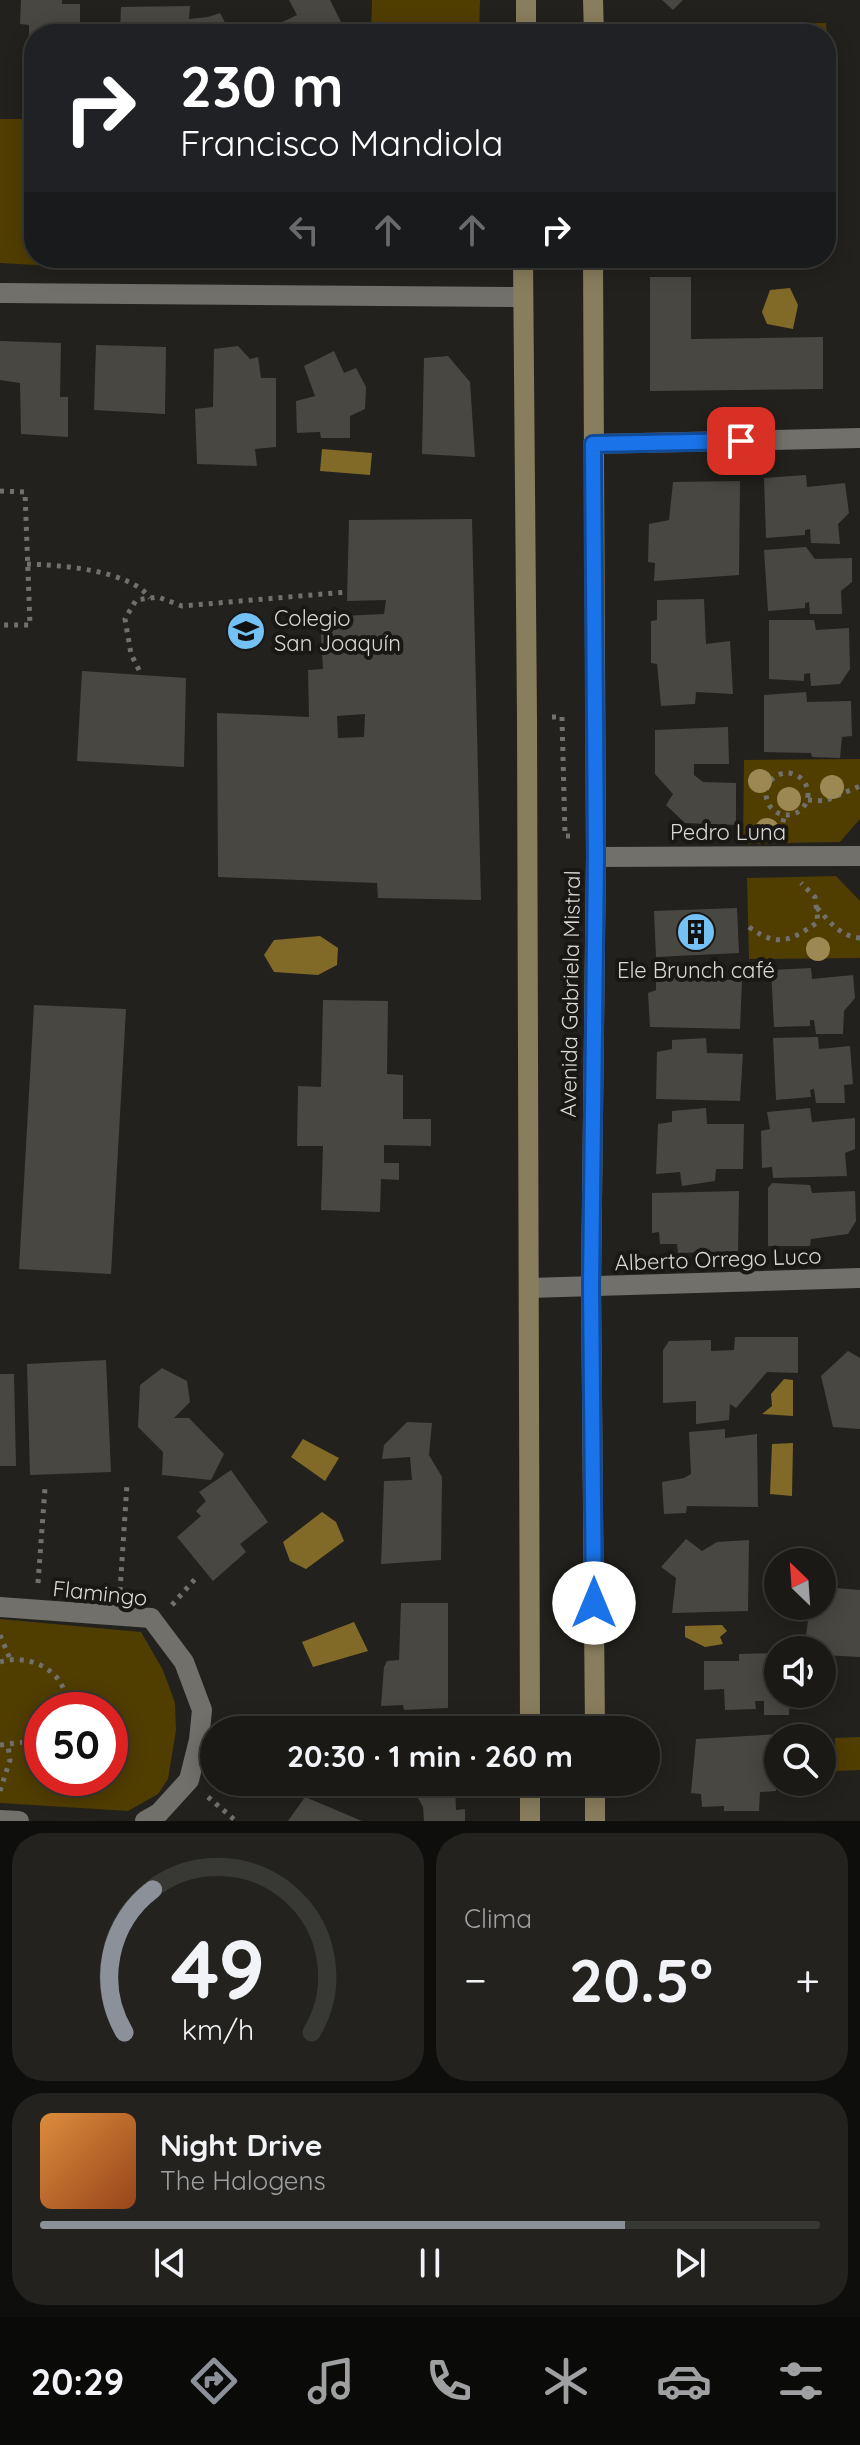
<!DOCTYPE html>
<html lang="es">
<meta charset="utf-8">
<style>
body{margin:0;font-family:Quicksand,sans-serif;background:#23221f;color:#f1f3f6;height:100vh;display:flex;flex-direction:column;font-size:30px;white-space:nowrap}
*{box-sizing:border-box;margin:0}
p{font-size:26px;color:#9fa0a1}
.icon{flex:none;width:44px;height:44px;fill:none;stroke:currentColor;stroke-width:2;stroke-linecap:round;stroke-linejoin:round}
.map{position:relative;height:1821px;overflow:hidden}
.drawer{display:flex;flex-direction:column;gap:12px;padding:12px;background:#0e0e0c;flex:1}
.drawer>*{flex:none}
.guide{position:absolute;left:24px;top:24px;width:812px;height:244px;border-radius:32px;box-shadow:0 4px 20px #0003,0 0 0 2px #383835;background:#202124;color:#fff;overflow:hidden}
.needle{width:52px;rotate:335deg}
.fabs{position:absolute;left:764px;top:1548px;display:grid;gap:16px}
.fabs a{display:grid;place-items:center;width:72px;height:72px;border-radius:50%;background:#1a1916;box-shadow:0 4px 20px #0003,0 0 0 2px #383835;font-size:40px}
.speed{position:absolute;left:24px;top:1692px;display:flex;gap:16px;font-size:40px;font-weight:700;text-align:center}
.speed>*{display:grid;place-content:center;width:104px;height:104px;border-radius:50%;background:#1a1916;box-shadow:0 4px 20px #0003,0 0 0 2px #383835;line-height:1}
.speed .limit{border:12px solid #d22;background:#fff;color:#111}
.pin{position:absolute;display:grid;place-items:center;width:68px;height:68px;color:#fff;margin:-34px;border-radius:16px;box-shadow:0 4px 12px #0006}
.me{position:absolute;width:88px;margin:-44px;rotate:0deg;stroke-linejoin:round;filter:drop-shadow(0 0 6px #0008)}
.turn{display:flex;align-items:center;gap:28px;height:168px;padding:0 24px;font-size:36px}
.turn .icon{width:104px;height:104px;stroke-width:2.5}
.turn b{display:block;font-size:56px;line-height:68px}
.lanes{display:flex;align-items:center;height:76px;padding:0 24px;background:#0003;justify-content:center;gap:40px;direction:ltr}
.lanes .off{opacity:.35}
.big{font-size:60px;font-weight:700;line-height:1.1}
.drawer .tile{flex:1;display:flex;flex-direction:column;justify-content:center;gap:12px;min-width:0;padding:0 28px;border-radius:32px;background:#23221f}
.drawer .dial{align-items:center;gap:0}
.dial svg{height:208px;overflow:visible;fill:none;stroke:#383835;stroke-width:7;stroke-linecap:round;text-anchor:middle}
.dial text{fill:#f1f3f6;stroke:none}
.song{display:flex;align-items:center;gap:24px}
.cover{width:96px;height:96px;border-radius:12px;background:linear-gradient(135deg,hsl(30 70% 55%),hsl(20 70% 35%))}
.played{height:8px;border-radius:4px;background:linear-gradient(90deg,#8c9099 75%,#383835 75%)}
.keys{display:flex;justify-content:space-around;direction:ltr}
.heat{display:flex;justify-content:space-between;align-items:center;font-size:44px;direction:ltr}
.drawer .tiles{flex:1;display:grid;gap:12px;grid-template-columns:1fr 1fr}
.tile:last-child{grid-column:span 2}
.trip{position:absolute;left:200px;top:1716px;width:460px;height:80px;border-radius:40px;background:#1a1916;box-shadow:0 4px 20px #0003,0 0 0 2px #383835;font-weight:700;line-height:80px;text-align:center}
.tabs{display:flex;height:128px;justify-content:space-around;align-items:center;background:#0a0a09;color:#9fa0a1}
.tabs .icon{width:56px;height:56px}
.tabs .selected{color:#8c9099}
.tabs b{font-size:36px;color:#f1f3f6}
.map>svg:first-child{display:block}
.green{fill:#503d00;fill-rule:evenodd}
.water{fill:#816a28}
.building{fill:#494741;fill-rule:evenodd}
.lines{fill:none;stroke-linecap:round;stroke-linejoin:round}
.path{stroke:#72706d;stroke-width:5;stroke-dasharray:4 6;stroke-linecap:butt}
.street{stroke:#72706a;stroke-width:20}
.secondary{stroke:#887d5c;stroke-width:20}
.tree{fill:#9c8853}
.route-casing{stroke:#114b97;stroke-width:20}
.route{stroke:#1a73e8;stroke-width:14}
.labels{text-anchor:middle;stroke-width:8;stroke-linejoin:round;paint-order:stroke}
.poi-label{font-size:22px;fill:#dad9d6;stroke:#1a1814;text-anchor:start}
.street-label{font-size:22px;fill:#dad9d6;stroke:#1a1814}
</style>
<div class="map">
<svg width="860" height="1821" viewBox="0 0 860 1821">
<rect width="100%" height="100%" fill="#23211d"/>
<!-- green -->
<g class="green">
<polygon points="372,0 480,0 479,34 371,34"/>
<polygon points="826,23 834,148 826,148 826,34 637,34 637,25"/>
<polygon points="0,119 34,119 34,258 91,258 91,268 0,263"/>
<polygon points="860,759 860,819 840,842 743,844 744,760"/>
<polygon points="836,876 860,901 860,958 749,959 747,878"/>
<path d="M0,1619L141,1632L163,1670L175,1703L176,1730L168,1779L158,1794L128,1811L0,1803ZM110,1710V1778H42V1710Z"/>
<polygon points="860,1737 860,1770 836,1771 835,1738"/>
</g>
<!-- water -->
<g class="water">
<polygon points="790,288 798,305 793,329 767,324 762,312 770,290"/>
<polygon points="322,449 372,453 370,475 320,471"/>
<polygon points="320,936 338,948 337,965 318,975 274,972 264,955 274,940"/>
<polygon points="784,1379 793,1380 793,1416 762,1414 772,1406 771,1394"/>
<polygon points="303,1439 339,1458 325,1481 291,1457"/>
<polygon points="793,1443 792,1496 770,1494 772,1444"/>
<polygon points="322,1512 336,1522 344,1541 306,1569 290,1561 283,1542"/>
<polygon points="354,1622 368,1651 313,1667 302,1642"/>
<polygon points="722,1625 727,1631 720,1637 723,1644 705,1647 685,1637 685,1626"/>
</g>
<!-- building -->
<g class="building">
<polygon points="21,0 62,0 62,4 80,4 80,34 34,34 34,58 29,57 29,25 20,24"/>
<polygon points="289,0 330,0 347,34 281,34 276,25 297,15"/>
<polygon points="662,0 683,0 673,10"/>
<polygon points="190,6 189,19 208,17 220,13 231,34 120,34 121,7"/>
<polygon points="686,258 780,258 780,266 685,265"/>
<polygon points="650,277 691,277 691,339 823,337 823,389 650,391"/>
<polygon points="0,341 61,343 60,397 68,397 68,437 21,434 20,383 0,380"/>
<polygon points="96,345 166,347 165,414 94,410"/>
<polygon points="238,346 250,359 258,357 261,378 276,378 276,447 255,449 257,466 197,464 195,409 213,407 214,349"/>
<polygon points="334,351 344,373 356,368 366,387 365,409 350,416 350,438 321,438 320,432 297,433 296,401 315,396 304,366"/>
<polygon points="448,356 470,382 475,457 422,454 424,358"/>
<polygon points="806,475 807,487 845,483 849,513 838,524 840,544 811,543 810,529 805,530 805,535 766,538 764,478"/>
<polygon points="740,481 739,575 654,581 655,563 648,562 649,524 669,520 673,482"/>
<path d="M472,519L481,900L378,898L377,883L218,877L217,713L309,717L308,670L323,669L320,617L384,614L386,600L347,601L349,520ZM365,714L364,737L338,738L337,716Z"/>
<polygon points="806,547 815,559 852,558 852,582 841,591 842,614 810,614 809,602 805,603 805,608 768,611 764,550"/>
<polygon points="704,599 706,644 730,641 733,694 696,692 695,704 661,706 657,664 651,663 651,621 657,620 657,600"/>
<polygon points="769,620 814,620 816,630 849,628 850,669 840,684 811,686 810,673 804,674 804,681 769,679"/>
<polygon points="82,671 186,678 184,767 77,761"/>
<polygon points="806,692 807,702 851,701 852,736 842,737 840,758 812,757 811,753 764,752 764,695"/>
<polygon points="728,727 729,764 694,764 694,775 703,782 736,783 736,825 685,823 666,805 673,794 655,774 655,730"/>
<polygon points="737,908 739,953 656,957 654,911"/>
<polygon points="716,967 716,980 742,980 740,1029 650,1027 648,993 656,990 656,980 668,979 669,969"/>
<polygon points="811,968 812,979 853,975 855,998 844,1011 843,1034 816,1034 814,1020 810,1020 810,1026 774,1027 771,970"/>
<polygon points="323,1000 388,1001 387,1074 403,1075 403,1119 431,1119 431,1146 384,1145 384,1163 399,1163 399,1180 381,1179 380,1212 321,1210 323,1146 297,1146 298,1086 321,1087"/>
<polygon points="34,1005 126,1009 111,1274 19,1269"/>
<polygon points="818,1037 819,1049 850,1046 853,1084 844,1085 845,1103 816,1103 814,1089 810,1090 811,1097 776,1100 773,1038"/>
<polygon points="706,1038 707,1053 743,1054 740,1101 656,1099 657,1052 672,1049 672,1040"/>
<polygon points="706,1108 707,1124 744,1124 743,1169 716,1169 715,1181 682,1186 680,1172 656,1174 658,1124 672,1122 672,1111"/>
<polygon points="810,1108 812,1122 855,1118 855,1149 845,1153 847,1176 773,1178 772,1167 762,1168 761,1131 770,1129 767,1112"/>
<polygon points="772,1183 810,1185 812,1193 855,1191 856,1221 848,1234 811,1239 810,1246 768,1246 768,1188"/>
<polygon points="739,1191 738,1251 678,1253 677,1244 660,1244 659,1232 652,1233 652,1193"/>
<polygon points="735,1337 798,1337 798,1373 767,1372 736,1408 730,1404 729,1420 696,1424 696,1401 663,1403 663,1350 669,1341 711,1340 711,1351 734,1350"/>
<polygon points="848,1351 860,1358 860,1429 833,1427 821,1376"/>
<polygon points="106,1360 111,1472 30,1475 27,1364"/>
<polygon points="162,1368 187,1381 190,1402 174,1418 189,1418 224,1454 211,1480 162,1475 163,1452 138,1427 140,1385"/>
<polygon points="0,1374 14,1374 16,1466 0,1466"/>
<polygon points="407,1422 432,1423 429,1455 442,1477 441,1560 381,1564 384,1481 412,1480 410,1457 382,1459 384,1445"/>
<polygon points="725,1429 725,1438 757,1434 758,1507 687,1506 686,1513 664,1514 662,1482 684,1478 691,1474 689,1432"/>
<polygon points="231,1470 268,1522 240,1544 246,1552 213,1581 177,1537 201,1516 196,1511 206,1501 199,1492"/>
<polygon points="686,1539 702,1551 717,1542 749,1540 748,1611 672,1613 676,1578 661,1567"/>
<polygon points="822,1587 860,1590 860,1657 822,1655 822,1650 804,1650 810,1606 822,1606"/>
<polygon points="401,1603 448,1603 448,1708 404,1710 403,1705 381,1706 384,1667 387,1661 399,1660"/>
<polygon points="778,1653 778,1694 790,1694 789,1715 764,1715 764,1701 755,1701 756,1709 725,1710 724,1689 704,1690 704,1661 739,1661 739,1654"/>
<polygon points="780,1734 778,1738 776,1791 760,1792 759,1811 724,1811 724,1806 702,1807 701,1794 691,1793 696,1739"/>
<polygon points="400,1782 461,1782 461,1788 455,1789 456,1810 465,1809 465,1821 424,1821 423,1807 417,1796 401,1797"/>
<polygon points="305,1797 362,1821 288,1821"/>
</g>
<g class="lines">
<!-- path -->
<g class="path">
<polyline points="0,491 25,492 30,625 0,625"/>
<path d="M27,564C60,565 130,570 150,598"/>
<polyline points="139,670 131,654 125,619 136,600 158,597 182,606 347,592"/>
<polyline points="552,717 562,717 565,836 570,836"/>
<circle cx="787" cy="794" r="21"/>
<polyline points="808,800 825,801 860,786"/>
<polyline points="780,832 785,815"/>
<path d="M817,908C829,921 841,937 860,938"/>
<path d="M749,927C778,948 790,941 818,922L815,897L801,883"/>
<polyline points="38,1583 45,1488"/>
<polyline points="120,1591 127,1484"/>
<polyline points="172,1605 195,1579"/>
<polyline points="0,1635 10,1659"/>
<path d="M0,1662C31,1652 72,1674 65,1710"/>
<polyline points="0,1745 25,1742 42,1735"/>
<polyline points="0,1791 10,1760 8,1745"/>
<polyline points="208,1797 236,1821"/>
</g>
<!-- street -->
<g class="street">
<polyline points="0,293 522,297"/>
<polyline points="593,444 860,438"/>
<polyline points="596,857 860,856"/>
<polyline points="529,1288 860,1278"/>
<polyline points="0,1607 151,1618 184,1662 202,1710 199,1740 189,1780 159,1813 145,1821"/>
<polyline points="0,1820 19,1821"/>
</g>
<!-- secondary -->
<g class="secondary">
<polyline points="593,0 594,34"/>
<polyline points="526,34 526,0"/>
<polyline points="523,258 527,718 530,1730"/>
<polyline points="593,258 596,857 591,1287 595,1730"/>
<polyline points="530,1782 530,1821"/>
<polyline points="595,1782 595,1821"/>
</g>
</g>
<!-- trees -->
<g class="tree">
<circle cx="760" cy="781" r="12"/>
<circle cx="832" cy="787" r="12"/>
<circle cx="789" cy="799" r="12"/>
<circle cx="767" cy="830" r="12"/>
<circle cx="818" cy="949" r="12"/>
</g>
<g class="lines">
<!-- route casing -->
<g class="route-casing">
<polyline id="route" points="594,1603 591,1287 596,857 593,444 741,441"/>
</g>
<!-- route -->
<use href="#route" class="route"/>
</g>
<!-- icons -->
<defs>
<g id="school-disc" transform="scale(2)"><circle r="9.5" fill="#73c1f5" stroke="#1a1814"/><path d="M0-5L7-2L0 1L-7-2ZM-4 1L0 2.5L4 1V4Q0 6-4 4Z" fill="#111"/></g>
<g id="building-disc" transform="scale(2)"><circle r="9.5" fill="#73c1f5" stroke="#1a1814"/><path d="M-4-6H4V6H1V3H-1V6H-4ZM-2.5-4.3h1.7v1.8h-1.7ZM.8-4.3h1.7v1.8H.8ZM-2.5-1h1.7V.8h-1.7ZM.8-1h1.7V.8H.8Z" fill="#111"/></g>
</defs>
<g fill-rule="evenodd">
<use href="#school-disc" x="246" y="631"/>
<use href="#building-disc" x="696" y="932"/>
</g>
<g class="labels">
<!-- poi labels -->
<g class="poi-label">
<text x="274" y="626">Colegio<tspan x="274" dy="25">San Joaquín</tspan></text>
<text x="696" y="978" text-anchor="middle">Ele Brunch café</text>
</g>
<!-- street labels -->
<g class="street-label">
<text x="728" y="840">Pedro Luna</text>
<text transform="translate(570 994) rotate(-89)" y="8">Avenida Gabriela Mistral</text>
<text transform="translate(718 1259) rotate(-2)" y="8">Alberto Orrego Luco</text>
<text transform="translate(100 1593) rotate(6)" y="8">Flamingo</text>
</g>
</g>
</svg>
<div class="fabs">
<a><svg class="needle" viewBox="-14 -14 28 28"><path d="M0-13l5 13h-10z" fill="#e53935"/><path d="M0 13l5-13h-10z" fill="#9fa0a1"/></svg></a>
<a><svg class="icon" aria-label="sound" viewBox="0 0 24 24"><path d="M4 9h4l5-4v14l-5-4H4zM17 9q2 3 0 6"/></svg></a>
<a><svg class="icon" aria-label="search" viewBox="0 0 24 24"><circle cx="10" cy="10" r="6"/><path d="M15 15l6 6"/></svg></a>
</div>
<div class="speed"><div class="limit">50</div></div>
<div class="pin" style="left:741px;top:441px;background:#d93025"><svg class="icon" aria-label="arrive" viewBox="0 0 24 24"><path d="M6 21V4h12l-3 4 3 4H6"/></svg></div>
<svg class="me" style="left:594px;top:1603px" viewBox="-20 -20 40 40"><circle r="19" fill="#fff"/><path d="M0-13L10 11 0 6-10 11z" fill="#1a73e8"/></svg>
<div class="trip">20:30 · 1 min · 260 m</div>
<div class="guide">
<div class="turn"><svg class="icon" aria-label="right" viewBox="0 0 24 24"><path d="M7 20v-9h11M14 6l5 5-5 5"/></svg><div><b>230 m</b>Francisco Mandiola</div></div>
<div class="lanes"><svg class="icon off" aria-label="left" viewBox="0 0 24 24"><path d="M17 20v-9H6M10 6l-5 5 5 5"/></svg><svg class="icon off" aria-label="ahead" viewBox="0 0 24 24"><path d="M12 20V5M6 11l6-6 6 6"/></svg><svg class="icon off" aria-label="ahead" viewBox="0 0 24 24"><path d="M12 20V5M6 11l6-6 6 6"/></svg><svg class="icon" aria-label="right" viewBox="0 0 24 24"><path d="M7 20v-9h11M14 6l5 5-5 5"/></svg></div>
</div>
</div>
<section class="drawer">
<div class="tiles">
<div class="tile dial"><svg viewBox="0 0 100 80">
<path d="M14 69A42 42 0 1 1 86 69"/>
<path d="M14 69A42 42 0 0 1 25 14" stroke="#8c9099"/>
<text x="50" y="56" font-size="32" font-weight="700">49</text>
<text x="50" y="72" font-size="11">km/h</text>
</svg></div>
<div class="tile"><p>Clima</p>
<div class="heat"><a>−</a><b class="big">20.5°</b><a>+</a></div>
</div>
<div class="tile">
<div class="song"><i class="cover"></i><div><b>Night Drive</b><p>The Halogens</p></div></div>
<div class="played"></div>
<div class="keys"><svg class="icon" aria-label="previous" viewBox="0 0 24 24"><path d="M18 5L8 12l10 7zM5 5v14"/></svg><svg class="icon" aria-label="pause" viewBox="0 0 24 24"><path d="M8 5v14M16 5v14"/></svg><svg class="icon" aria-label="next" viewBox="0 0 24 24"><path d="M6 5l10 7-10 7zM19 5v14"/></svg></div>
</div>
</div>
</section>
<nav class="tabs">
<b>20:29</b>
<svg class="icon selected" aria-label="directions" viewBox="0 0 24 24"><path d="M12 3l9 9-9 9-9-9zM9 14v-3h6M13 9l2 2-2 2"/></svg>
<svg class="icon" aria-label="music" viewBox="0 0 24 24"><path d="M9 18V5l10-2v13"/><circle cx="6" cy="18" r="3"/><circle cx="16" cy="16" r="3"/></svg>
<svg class="icon" aria-label="phone" viewBox="0 0 24 24"><path d="M5 4h4l2 5-3 2q2 4 5 5l2-3 5 2v4C11 20 4 13 5 4z"/></svg>
<svg class="icon" aria-label="climate" viewBox="0 0 24 24"><path d="M12 3v18M4 7l16 10M4 17L20 7"/></svg>
<svg class="icon" aria-label="car" viewBox="0 0 24 24"><path d="M5 17H2v-5l4-1 3-4h7l3 4 3 1v5h-3M9 17h6M6 11h13"/><circle cx="7" cy="17" r="2"/><circle cx="17" cy="17" r="2"/></svg>
<svg class="icon" aria-label="filters" viewBox="0 0 24 24"><path d="M4 7h16M4 17h16"/><circle cx="9" cy="7" r="2"/><circle cx="15" cy="17" r="2"/></svg>
</nav>
